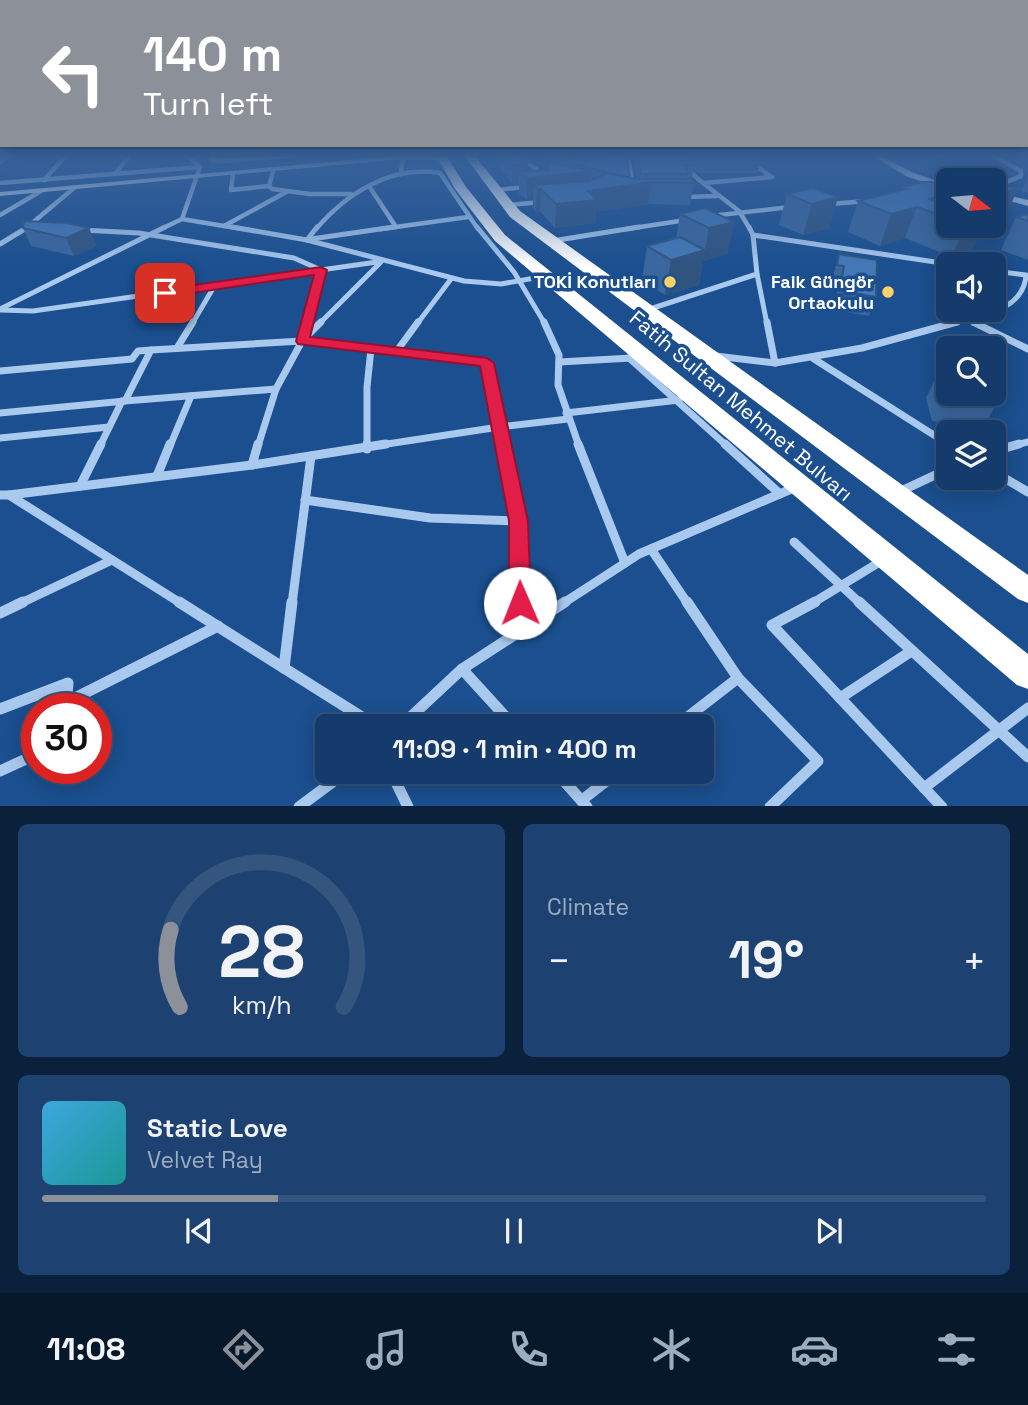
<!DOCTYPE html>
<meta charset="utf-8">
<style>
body{margin:0;font-family:"Space Grotesk",sans-serif;background:#1d4271;color:#f1f3f6;height:100vh;display:flex;flex-direction:column;font-size:26px;white-space:nowrap}
*{box-sizing:border-box;margin:0}
p{font-size:23px;color:#9dadc1}
.icon{flex:none;width:38px;height:38px;fill:none;stroke:currentColor;stroke-width:2;stroke-linecap:round;stroke-linejoin:round}
.map{position:relative;height:806px;overflow:hidden}
.drawer{display:flex;flex-direction:column;gap:18px;padding:18px;background:#0b203b;flex:1}
.drawer>*{flex:none}
.top-card{position:absolute;left:0px;top:0px;width:1029px;height:147px;box-shadow:0 4px 18px #0003,0 0 0 2px #33557e;background:#8c9099;color:#fff;overflow:hidden}
.needle{width:46px;rotate:106deg}
.buttons{position:absolute;left:936px;top:168px;display:grid;gap:14px}
.buttons a{display:grid;place-items:center;width:70px;height:70px;border-radius:10px;background:#143b6b;box-shadow:0 4px 18px #0003,0 0 0 2px #33557e;font-size:35px}
.speed{position:absolute;left:21px;top:693px;display:flex;gap:14px;font-size:35px;font-weight:700;text-align:center}
.speed>*{display:grid;place-content:center;width:91px;height:91px;border-radius:50%;background:#143b6b;box-shadow:0 4px 18px #0003,0 0 0 2px #33557e;line-height:1}
.speed .limit{border:10px solid #d22;background:#fff;color:#111}
.pin{position:absolute;display:grid;place-items:center;width:60px;height:60px;color:#fff;margin:-30px;border-radius:14px;box-shadow:0 4px 10px #0006}
.me{position:absolute;width:77px;margin:-38px;rotate:359deg;stroke-linejoin:round;filter:drop-shadow(0 0 5px #0008)}
.turn{display:flex;align-items:center;gap:24px;height:147px;padding:0 28px;font-size:32px}
.turn .icon{width:91px;height:91px;stroke-width:2.5}
.turn b{display:block;font-size:49px;line-height:60px}
.big{font-size:52px;font-weight:800;line-height:1.1}
.drawer .tile{flex:1;display:flex;flex-direction:column;justify-content:center;gap:10px;min-width:0;padding:0 24px;border-radius:10px;background:#1d4271}
.drawer .dial{align-items:center;gap:0}
.dial svg{height:182px;overflow:visible;fill:none;stroke:#33557e;stroke-width:7;stroke-linecap:round;text-anchor:middle}
.dial text{fill:#f1f3f6;stroke:none}
.song{display:flex;align-items:center;gap:21px}
.cover{width:84px;height:84px;border-radius:10px;background:linear-gradient(135deg,hsl(200 70% 55%),hsl(180 70% 35%))}
.played{height:7px;border-radius:4px;background:linear-gradient(90deg,#8c9099 25%,#33557e 25%)}
.keys{display:flex;justify-content:space-around;direction:ltr}
.heat{display:flex;justify-content:space-between;align-items:center;font-size:38px;direction:ltr}
.drawer .tiles{flex:1;display:grid;gap:18px;grid-template-columns:1fr 1fr}
.tile:last-child{grid-column:span 2}
.trip{position:absolute;left:315px;top:714px;width:399px;height:70px;border-radius:10px;background:#143b6b;box-shadow:0 4px 18px #0003,0 0 0 2px #33557e;font-weight:800;line-height:70px;text-align:center}
.tabs{display:flex;height:112px;justify-content:space-around;align-items:center;background:#08182b;color:#9dadc1}
.tabs .icon{width:49px;height:49px}
.tabs .selected{color:#8c9099}
.tabs b{font-size:32px;color:#f1f3f6}
.map>svg:first-child{display:block}
.lines{fill:none;stroke-linecap:round;stroke-linejoin:round}
.street-far4{stroke:#a9c9ee;stroke-width:4.5}
.street-far3{stroke:#a9c9ee;stroke-width:5}
.street-far2{stroke:#a9c9ee;stroke-width:7}
.street-far1{stroke:#a9c9ee;stroke-width:9}
.street{stroke:#a9c9ee;stroke-width:11}
.secondary{fill:#d6e6fa;fill-rule:evenodd}
.highway{fill:#fff;fill-rule:evenodd}
.wall{fill:#3a679d;fill-rule:evenodd}
.shaded-wall{fill:#305480}
.building{fill:#4478b7;stroke:#305480;stroke-width:2}
.route{fill:#e11d48;stroke:#92132f;stroke-width:2}
.poi-dot{fill:#ffd166;stroke:#1b4f8f;stroke-width:2.5}
.labels{text-anchor:middle;stroke-width:7;stroke-linejoin:round;paint-order:stroke}
.far-poi-label{font-size:18px;font-weight:bold;fill:#fff;stroke:#1b4f8f;text-anchor:end}
.street-label{font-size:21px;fill:#fff;stroke:#1b4f8f}
</style>
<div class="map">
<svg width="1028" height="807" viewBox="0 0 1028 807">
<rect width="100%" height="100%" fill="#1b4f8f"/>
<g class="lines">
<!-- street-far4 -->
<g class="street-far4">
<polyline points="214,155 211,160 222,161 296,155"/>
<polyline points="516,155 544,175"/>
<polyline points="670,155 703,183"/>
<polyline points="739,155 772,177 703,183 739,211 750,229"/>
<polyline points="992,155 1021,171 1021,176 994,187"/>
<polyline points="0,162 10,155"/>
<polyline points="629,162 633,185"/>
<polyline points="273,171 269,186 272,189 310,194 351,194"/>
<polyline points="115,174 130,155"/>
<polyline points="401,174 403,157 443,158"/>
<polyline points="233,175 231,190 269,186"/>
<polyline points="44,180 66,155"/>
<polyline points="0,183 200,167 187,155"/>
<polyline points="369,186 396,227"/>
<polyline points="496,190 526,187"/>
<polyline points="683,197 717,196"/>
<polyline points="830,204 867,201"/>
<polyline points="508,205 542,202"/>
<polyline points="0,215 41,191"/>
<polyline points="711,216 790,207"/>
<polyline points="182,219 224,226"/>
<polyline points="25,229 74,188"/>
<polyline points="161,229 182,219 200,167"/>
<polyline points="243,229 224,226 288,191"/>
<path d="M316,229C347,193 391,165 440,173L478,229"/>
<polyline points="381,229 468,217"/>
<polyline points="627,229 686,220"/>
</g>
<!-- street-far3 -->
<g class="street-far3">
<polyline points="232,227 307,240 464,281 501,284 546,276"/>
<polyline points="477,227 514,272 545,324"/>
<polyline points="82,230 139,233 294,258 321,270 307,324"/>
<polyline points="753,235 949,264"/>
<polyline points="311,239 394,227"/>
<polyline points="307,240 317,227"/>
<polyline points="552,241 639,227"/>
<polyline points="0,244 28,227"/>
<polyline points="757,274 767,324"/>
<polyline points="0,309 165,227"/>
<polyline points="0,310 33,311 377,262"/>
<polyline points="647,310 757,274 753,235 749,227"/>
<polyline points="967,319 977,324"/>
<polyline points="192,324 215,285"/>
<polyline points="319,324 381,262"/>
<polyline points="417,324 451,279"/>
<path d="M951,324C979,316 1024,311 1026,275L994,271"/>
</g>
<!-- street-far2 -->
<g class="street-far2">
<polyline points="544,322 559,355 558,385 579,446"/>
<polyline points="973,322 1028,349"/>
<polyline points="303,340 321,322"/>
<polyline points="177,348 193,322"/>
<polyline points="396,352 418,322"/>
<polyline points="716,356 775,363 767,322"/>
<polyline points="629,358 727,446"/>
<polyline points="814,359 948,444"/>
<polyline points="559,362 632,358"/>
<polyline points="775,363 862,348 957,322"/>
<polyline points="0,371 132,359 138,351 151,350"/>
<polyline points="125,401 276,389"/>
<polyline points="0,413 125,401 151,350 302,341 487,363 499,427 568,419"/>
<polyline points="566,413 679,400"/>
<polyline points="0,438 109,427"/>
<polyline points="100,446 122,401"/>
<polyline points="170,446 191,396"/>
<polyline points="258,446 276,389 302,341 307,322"/>
<polyline points="367,446 367,387 371,349"/>
<polyline points="374,446 499,427 503,446"/>
<polyline points="1012,446 1028,442"/>
</g>
<!-- street-far1 -->
<g class="street-far1">
<polyline points="258,444 252,465 386,444"/>
<polyline points="367,444 367,449"/>
<polyline points="503,444 518,521 520,604"/>
<polyline points="578,444 625,563"/>
<polyline points="725,444 780,494"/>
<polyline points="994,451 1019,444"/>
<polyline points="994,472 1028,492"/>
<polyline points="157,476 170,444"/>
<polyline points="80,486 101,444"/>
<polyline points="899,492 948,469"/>
<polyline points="0,495 9,495 182,604"/>
<polyline points="9,495 252,465"/>
<polyline points="305,500 430,518 518,521"/>
<polyline points="794,542 861,604"/>
<polyline points="651,549 688,604"/>
<polyline points="19,604 112,560"/>
<polyline points="292,604 311,456"/>
<polyline points="562,604 639,554 796,487"/>
<polyline points="811,604 883,560"/>
</g>
<!-- street -->
<g class="street">
<polyline points="179,602 365,719 369,726"/>
<polyline points="520,602 521,630"/>
<polyline points="687,602 738,678 818,761 770,807"/>
<polyline points="815,602 772,625 942,807"/>
<polyline points="859,602 1028,757"/>
<polyline points="0,613 23,602"/>
<polyline points="284,668 292,602"/>
<polyline points="462,669 514,726"/>
<polyline points="840,698 910,652"/>
<polyline points="67,702 218,626"/>
<polyline points="0,709 68,683 66,709"/>
<polyline points="401,726 462,669 565,602"/>
<polyline points="676,726 738,678"/>
<polyline points="0,771 37,754"/>
<polyline points="391,772 408,807"/>
<polyline points="556,772 587,807"/>
<polyline points="924,788 1028,708"/>
<polyline points="582,800 618,772"/>
<polyline points="299,807 346,772"/>
</g>
<!-- secondary -->
<g class="secondary">
<polygon points="406,155 403,159 0,196 0,192"/>
<polygon points="871,155 879,155 914,173 948,185 948,190 908,177"/>
<polygon points="994,192 1028,200 1028,206 994,197"/>
</g>
<!-- highway -->
<g class="highway">
<polygon points="436,155 446,155 466,187 505,235 1028,654 1028,689 1017,685 495,241 455,189"/>
<polygon points="464,155 474,155 520,211 1028,575 1028,603 1018,599 510,217"/>
</g>
</g>
<!-- wall -->
<g class="wall">
<path d="M493,155H520L528,172L548,170L556,164L557,162L546,163L542,159V155H782L781,157L761,159L758,173H699L693,168L692,179L694,183L690,205L648,204L596,212L595,223L555,228L540,211L536,212L533,208V198L527,199L519,193V183L512,184L493,158ZM627,158H636L635,167L637,179L630,178Z"/>
<polygon points="1028,177 1028,193 1021,191"/>
<polygon points="902,187 948,188 948,226 983,226 972,250 952,257 905,238 880,246 848,232 858,201 901,190"/>
<polygon points="787,194 838,197 829,228 803,235 779,225"/>
<polygon points="680,214 734,222 727,254 703,261 699,285 665,295 642,280 647,246 676,238"/>
<polygon points="1028,214 1028,260 1001,250 1016,217"/>
<polygon points="23,228 89,228 96,246 74,256 31,246"/>
<polygon points="839,254 876,297 869,316 834,310 838,284 831,283"/>
<polygon points="939,371 948,372 948,394 994,394 998,401 982,430 932,421 926,398"/>
</g>
<!-- shaded-wall -->
<g class="shaded-wall">
<polygon points="762,155 782,155 781,157 761,159"/>
<polygon points="528,163 527,178 592,171 590,191 651,182 648,204 596,212 595,223 555,228 556,204 541,189 540,211 536,212 537,189 534,185 533,198 527,199 527,178 519,172 519,183 512,184 512,164"/>
<polygon points="1018,189 1004,219 994,222 994,200 997,194"/>
<polygon points="948,193 948,214 930,199"/>
<polygon points="838,197 829,228 803,235 812,204"/>
<polygon points="917,207 905,238 880,246 891,214"/>
<polygon points="734,222 727,254 703,261 699,285 665,295 671,260 705,251 709,228"/>
<polygon points="965,226 983,226 972,250 952,257"/>
<polygon points="89,228 96,246 74,256 66,238"/>
</g>
<!-- building -->
<g class="building">
<polygon points="505,155 520,155 528,163 512,164"/>
<polygon points="637,155 684,155 693,162 694,165 685,165 688,174 641,174"/>
<polygon points="626,156 630,178 557,160"/>
<polygon points="551,163 592,171 527,178 519,172 548,170"/>
<polygon points="608,173 637,179 692,179 694,183 651,182 588,191 597,200 556,204 541,189 537,189 534,185 589,181"/>
<polygon points="994,181 1018,189 997,194 994,193"/>
<polygon points="923,182 932,182 948,188 948,193 930,199 948,205 948,218 917,207 891,214 858,201 907,189 902,187"/>
<polygon points="813,188 838,197 812,204 787,194"/>
<polygon points="705,208 734,222 709,228 680,214"/>
<polygon points="1028,214 1028,221 1016,217"/>
<polygon points="24,221 67,223 89,228 66,238 23,228"/>
<polygon points="680,237 705,250 671,260 647,246"/>
<polygon points="839,254 877,260 876,297 840,291 844,266 837,265"/>
<polygon points="939,371 948,372 948,393 946,393"/>
<polygon points="994,392 998,401 953,394 994,394"/>
</g>
<!-- sky -->
<linearGradient id="sky" x2="0" y2="1"><stop stop-color="#0f2b4f"/><stop offset="0.58" stop-color="#39639b"/><stop offset="1" stop-color="#39639b" stop-opacity="0"/></linearGradient>
<rect width="1028" height="268" fill="url(#sky)"/>
<!-- route -->
<polygon class="route" points="321,267 327,270 310,337 487,358 494,363 528,521 531,603 528,609 520,612 512,609 509,603 509,521 480,366 298,344 296,341 314,275 165,297 158,293 165,289"/>
<!-- markers -->
<g class="poi-dot">
<circle cx="670" cy="282" r="7"/>
<circle cx="888" cy="292" r="7"/>
</g>
<g class="labels">
<!-- far-poi labels -->
<g class="far-poi-label">
<text x="656" y="288">TOKİ Konutları</text>
<text x="874" y="288">Faik Güngör<tspan x="874" dy="21">Ortaokulu</tspan></text>
</g>
<!-- street labels -->
<g class="street-label">
<text transform="translate(741 406) rotate(40)" y="7">Fatih Sultan Mehmet Bulvarı</text>
</g>
</g>
</svg>
<div class="buttons">
<a><svg class="needle" viewBox="-14 -14 28 28"><path d="M0-13l5 13h-10z" fill="#e53935"/><path d="M0 13l5-13h-10z" fill="#9dadc1"/></svg></a>
<a><svg class="icon" aria-label="sound" viewBox="0 0 24 24"><path d="M4 9h4l5-4v14l-5-4H4zM17 9q2 3 0 6"/></svg></a>
<a><svg class="icon" aria-label="search" viewBox="0 0 24 24"><circle cx="10" cy="10" r="6"/><path d="M15 15l6 6"/></svg></a>
<a><svg class="icon" aria-label="layers" viewBox="0 0 24 24"><path d="M12 4l9 5-9 5-9-5zM3 14l9 5 9-5"/></svg></a>
</div>
<div class="speed"><div class="limit">30</div></div>
<div class="pin" style="left:165px;top:293px;background:#d93025"><svg class="icon" aria-label="arrive" viewBox="0 0 24 24"><path d="M6 21V4h12l-3 4 3 4H6"/></svg></div>
<svg class="me" style="left:520px;top:603px" viewBox="-20 -20 40 40"><circle r="19" fill="#fff"/><path d="M0-13L10 11 0 6-10 11z" fill="#e11d48"/></svg>
<div class="trip">11:09 · 1 min · 400 m</div>
<div class="top-card">
<div class="turn"><svg class="icon" aria-label="left" viewBox="0 0 24 24"><path d="M17 20v-9H6M10 6l-5 5 5 5"/></svg><div><b>140 m</b>Turn left</div></div>
</div>
</div>
<section class="drawer">
<div class="tiles">
<div class="tile dial"><svg viewBox="0 0 100 80">
<path d="M14 69A42 42 0 1 1 86 69"/>
<path d="M14 69A42 42 0 0 1 10 35" stroke="#8c9099"/>
<text x="50" y="56" font-size="32" font-weight="700">28</text>
<text x="50" y="72" font-size="11">km/h</text>
</svg></div>
<div class="tile"><p>Climate</p>
<div class="heat"><a>−</a><b class="big">19°</b><a>+</a></div>
</div>
<div class="tile">
<div class="song"><i class="cover"></i><div><b>Static Love</b><p>Velvet Ray</p></div></div>
<div class="played"></div>
<div class="keys"><svg class="icon" aria-label="previous" viewBox="0 0 24 24"><path d="M18 5L8 12l10 7zM5 5v14"/></svg><svg class="icon" aria-label="pause" viewBox="0 0 24 24"><path d="M8 5v14M16 5v14"/></svg><svg class="icon" aria-label="next" viewBox="0 0 24 24"><path d="M6 5l10 7-10 7zM19 5v14"/></svg></div>
</div>
</div>
</section>
<nav class="tabs">
<b>11:08</b>
<svg class="icon selected" aria-label="directions" viewBox="0 0 24 24"><path d="M12 3l9 9-9 9-9-9zM9 14v-3h6M13 9l2 2-2 2"/></svg>
<svg class="icon" aria-label="music" viewBox="0 0 24 24"><path d="M9 18V5l10-2v13"/><circle cx="6" cy="18" r="3"/><circle cx="16" cy="16" r="3"/></svg>
<svg class="icon" aria-label="phone" viewBox="0 0 24 24"><path d="M5 4h4l2 5-3 2q2 4 5 5l2-3 5 2v4C11 20 4 13 5 4z"/></svg>
<svg class="icon" aria-label="climate" viewBox="0 0 24 24"><path d="M12 3v18M4 7l16 10M4 17L20 7"/></svg>
<svg class="icon" aria-label="car" viewBox="0 0 24 24"><path d="M5 17H2v-5l4-1 3-4h7l3 4 3 1v5h-3M9 17h6M6 11h13"/><circle cx="7" cy="17" r="2"/><circle cx="17" cy="17" r="2"/></svg>
<svg class="icon" aria-label="filters" viewBox="0 0 24 24"><path d="M4 7h16M4 17h16"/><circle cx="9" cy="7" r="2"/><circle cx="15" cy="17" r="2"/></svg>
</nav>
